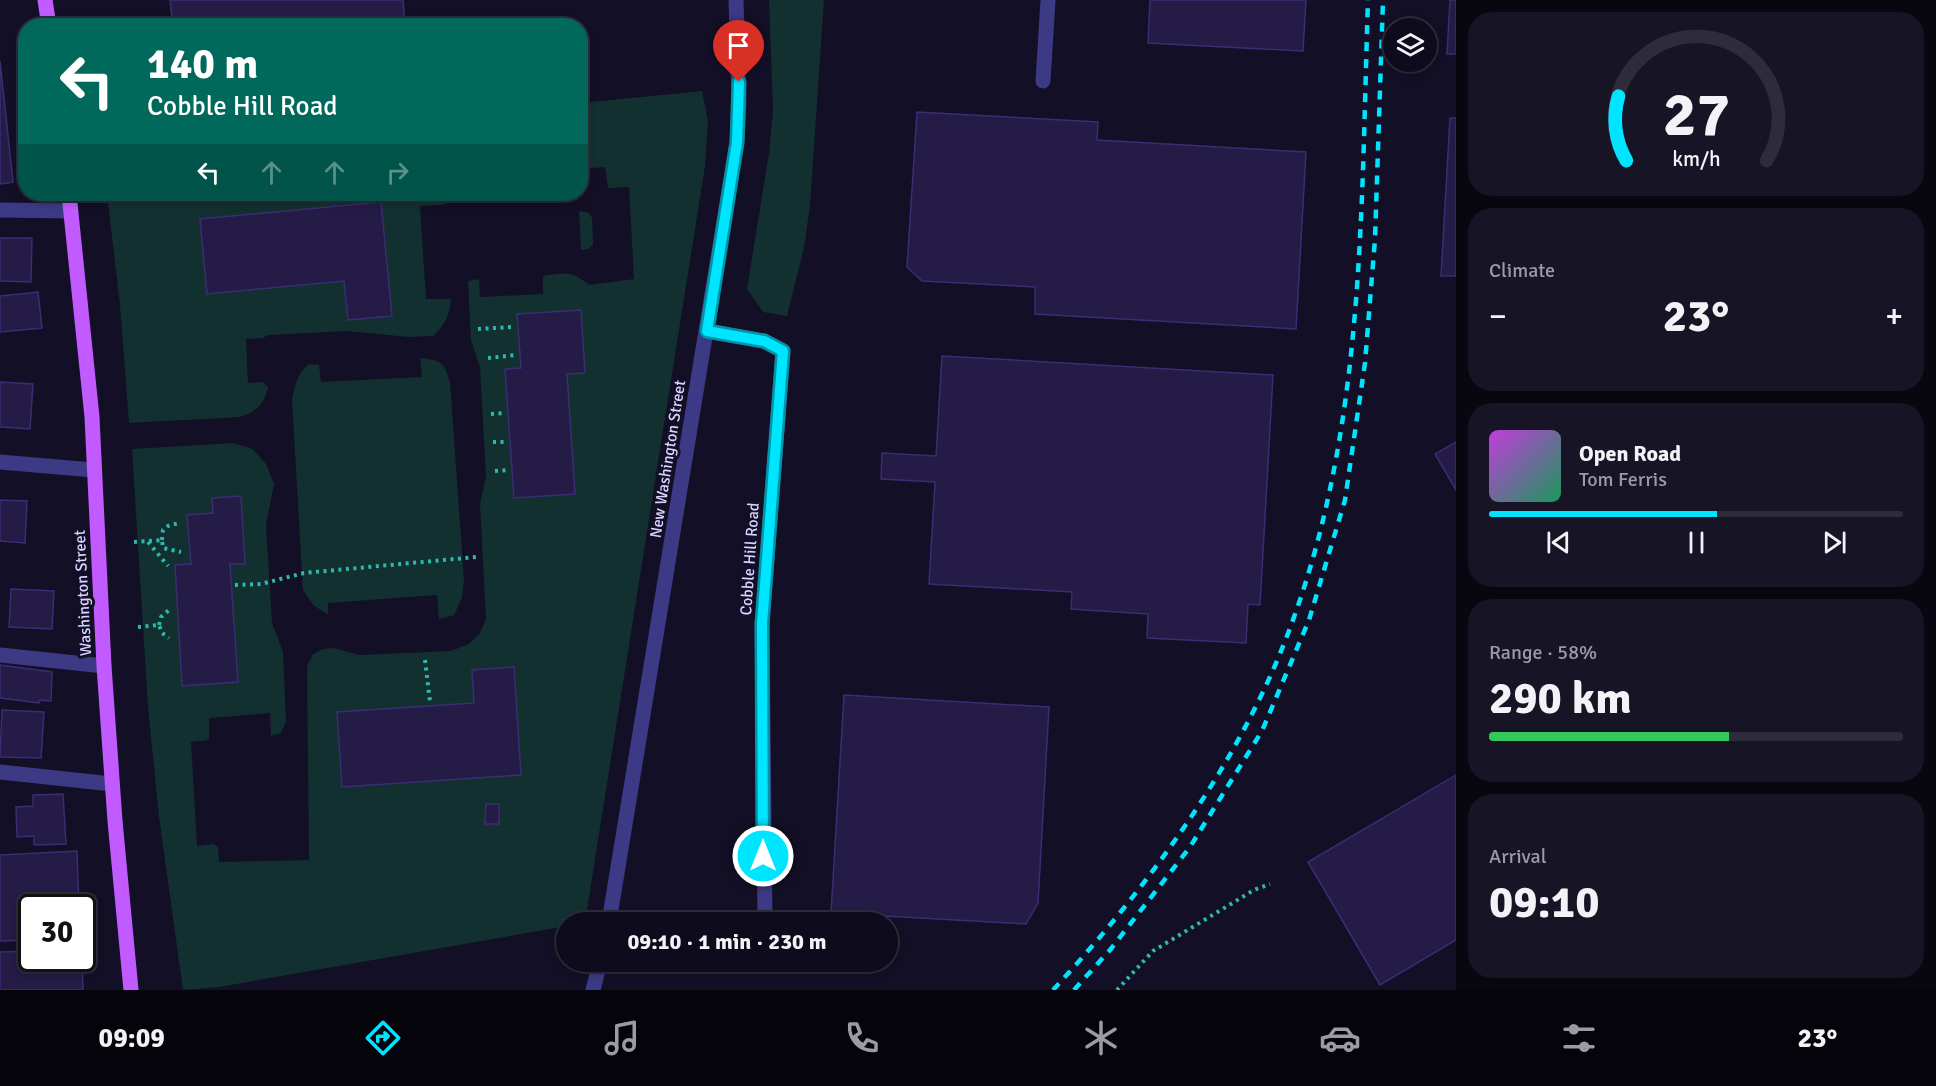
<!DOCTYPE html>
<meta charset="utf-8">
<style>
body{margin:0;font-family:Signika,sans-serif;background:#171425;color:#f1f3f6;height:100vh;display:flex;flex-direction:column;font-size:22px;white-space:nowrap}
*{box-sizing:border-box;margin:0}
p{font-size:20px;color:#9b9ba3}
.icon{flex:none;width:33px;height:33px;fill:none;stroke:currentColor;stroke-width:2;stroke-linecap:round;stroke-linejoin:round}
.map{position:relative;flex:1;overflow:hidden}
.drawer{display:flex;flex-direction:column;gap:12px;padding:12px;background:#08060f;width:480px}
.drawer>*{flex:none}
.banner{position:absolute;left:18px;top:18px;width:570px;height:183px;border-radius:24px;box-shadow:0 3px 9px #0003,0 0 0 2px #2e2b3b;background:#00695c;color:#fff;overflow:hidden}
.fabs{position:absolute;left:1383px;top:18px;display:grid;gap:12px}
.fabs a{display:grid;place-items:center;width:54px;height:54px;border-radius:50%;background:#0e0b1c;box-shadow:0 3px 9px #0003,0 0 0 2px #2e2b3b;font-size:30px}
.speed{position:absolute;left:18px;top:894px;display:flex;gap:12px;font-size:30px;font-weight:700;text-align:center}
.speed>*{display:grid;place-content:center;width:78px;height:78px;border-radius:50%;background:#0e0b1c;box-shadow:0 3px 9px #0003,0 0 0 2px #2e2b3b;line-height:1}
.speed .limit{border:3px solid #111;border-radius:9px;background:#fff;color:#111}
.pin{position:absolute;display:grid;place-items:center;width:51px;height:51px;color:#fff;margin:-62px -26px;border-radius:50% 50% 50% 0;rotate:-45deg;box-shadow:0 0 6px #0007}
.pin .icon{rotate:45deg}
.me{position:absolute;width:66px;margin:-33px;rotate:0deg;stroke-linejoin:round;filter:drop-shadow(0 0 4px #0008)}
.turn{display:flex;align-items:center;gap:21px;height:126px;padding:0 30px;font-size:27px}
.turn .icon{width:78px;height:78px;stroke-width:2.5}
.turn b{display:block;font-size:42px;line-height:51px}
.lanes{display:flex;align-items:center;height:57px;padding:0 30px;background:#0003;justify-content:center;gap:30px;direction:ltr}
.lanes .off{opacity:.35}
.big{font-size:45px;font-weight:800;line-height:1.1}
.drawer .card{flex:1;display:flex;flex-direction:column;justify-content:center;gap:9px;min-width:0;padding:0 21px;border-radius:24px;background:#171425}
.drawer .dial{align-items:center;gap:0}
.dial svg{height:156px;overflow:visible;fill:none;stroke:#2e2b3b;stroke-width:7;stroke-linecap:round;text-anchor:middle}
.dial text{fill:#f1f3f6;stroke:none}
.song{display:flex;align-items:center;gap:18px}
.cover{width:72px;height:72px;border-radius:9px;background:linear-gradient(135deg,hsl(290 70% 55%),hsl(150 70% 35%))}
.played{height:6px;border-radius:3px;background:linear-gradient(90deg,#00e5ff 55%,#2e2b3b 55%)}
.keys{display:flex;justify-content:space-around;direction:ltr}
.heat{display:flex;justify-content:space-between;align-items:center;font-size:33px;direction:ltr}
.charge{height:9px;border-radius:4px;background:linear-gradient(90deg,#34c759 58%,#2e2b3b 0)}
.trip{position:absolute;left:556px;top:912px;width:342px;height:60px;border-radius:30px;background:#0e0b1c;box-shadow:0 3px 9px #0003,0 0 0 2px #2e2b3b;font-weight:800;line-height:60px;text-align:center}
.menu{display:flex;height:96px;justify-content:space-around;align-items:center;background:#06040b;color:#9b9ba3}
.menu .icon{width:42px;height:42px}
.menu .selected{color:#00e5ff}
.menu b{font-size:27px;color:#f1f3f6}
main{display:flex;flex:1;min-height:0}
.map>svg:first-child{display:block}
.green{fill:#12302f}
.building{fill:#241b47;stroke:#3b2d73;stroke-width:1.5}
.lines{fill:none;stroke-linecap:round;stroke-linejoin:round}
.path{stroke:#2fb8b0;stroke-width:4;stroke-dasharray:3 4.5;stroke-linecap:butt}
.minor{stroke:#3d3a85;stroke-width:15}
.primary{stroke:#c25bff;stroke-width:15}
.rail{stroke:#00e5ff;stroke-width:4.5;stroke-dasharray:9 8;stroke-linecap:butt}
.route-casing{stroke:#0095a6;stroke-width:15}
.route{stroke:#00e5ff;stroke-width:10}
.labels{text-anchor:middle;stroke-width:6;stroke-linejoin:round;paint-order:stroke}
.street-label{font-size:16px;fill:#d9d4ff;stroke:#130f26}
</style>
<main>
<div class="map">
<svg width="1456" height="990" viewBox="0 0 1456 990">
<rect width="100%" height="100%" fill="#130f26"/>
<!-- green -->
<g class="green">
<polygon points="769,0 824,0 810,205 804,248 787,316 763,312 747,289 769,153 773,111"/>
<path d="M702,91L708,121L705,166L587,910C581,921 579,922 567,922V926L219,987L183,990L159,817L148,707L132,449L233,443L253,449L266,464L274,484L266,525L272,623L283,652L286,721L281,733L271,736L270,713L209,718V740L191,742L197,846L213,844L218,847L219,862L309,860L307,666L313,654L323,649L334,648L359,655L451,651L469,644L480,633L486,619L480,504L486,477L480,367L471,340L468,281L479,279L480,297L543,294V276C564,272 573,271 589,285L634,279L629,187L608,188L605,167L581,169V103Z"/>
<path d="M107,194H466V196L442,205L420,206L426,299H451C450,315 445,325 433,336L408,337L347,331L268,335L263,338L246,339L248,383L263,382L268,387C264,405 257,411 240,417L129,423L120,305Z"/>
<polygon points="579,211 589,213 592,218 593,245 588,249 581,250"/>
<path d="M420,358C441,360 444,362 450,382L464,580L462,598L454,615L439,619L437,595L328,603V614L314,606L303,590L292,400C295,385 297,374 309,364L319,365L321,382L422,377Z"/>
</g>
<!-- building -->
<g class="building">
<polygon points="170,0 403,0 405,26 173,26"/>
<polygon points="1150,0 1306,0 1303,51 1148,43"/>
<polygon points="1450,0 1456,0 1456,54 1447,54"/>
<polygon points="0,61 13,182 0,184"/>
<polygon points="917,112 1098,122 1097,140 1306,152 1296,329 1035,314 1035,287 922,281 907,267"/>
<polygon points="1450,118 1456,118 1456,276 1441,276"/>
<polygon points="381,202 392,316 348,320 344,281 207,294 200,219"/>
<polygon points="0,238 32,238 31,282 0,281"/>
<polygon points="38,292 42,328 0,332 0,296"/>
<polygon points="581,310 585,373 567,374 575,494 514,498 505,369 521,368 517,314"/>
<polygon points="942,356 1273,375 1260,605 1248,604 1246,643 1147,638 1148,614 1071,609 1072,592 929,584 935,482 881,479 882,453 936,456"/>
<polygon points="0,382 33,384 30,429 0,427"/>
<polygon points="1456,442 1456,490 1435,454"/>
<polygon points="241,496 245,564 230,564 238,682 182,686 175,565 191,564 187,515 213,513 212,498"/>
<polygon points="0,500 27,501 25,543 0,541"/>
<polygon points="11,589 54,591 52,629 9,627"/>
<polygon points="0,665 52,672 51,701 40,700 39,703 0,698"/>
<polygon points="514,667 521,775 342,787 337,712 474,703 472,670"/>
<polygon points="844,695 1049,707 1038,903 1026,924 831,913"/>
<polygon points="2,710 44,712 41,758 0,757"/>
<polygon points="1456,775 1456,940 1380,985 1308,862"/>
<polygon points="63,794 66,844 34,845 34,836 17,837 16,807 33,806 33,795"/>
<polygon points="486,804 499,804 499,824 485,824"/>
<polygon points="77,851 79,908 32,908 32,940 0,941 0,855"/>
<polygon points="32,951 32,958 82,958 83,990 0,990 0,952"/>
</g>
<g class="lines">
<!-- path -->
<g class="path">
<polyline points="478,329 512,327"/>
<polyline points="488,358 516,355"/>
<polyline points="491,414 506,413"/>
<polyline points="493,442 506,442"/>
<polyline points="495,471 508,470"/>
<polyline points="162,540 163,530 168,526 179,523"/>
<polyline points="134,542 162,540 163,548 181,552"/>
<polyline points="148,542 168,566"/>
<polyline points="235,585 261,584 304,573 476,557"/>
<polyline points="159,625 161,617 169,610"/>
<polyline points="138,627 159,625 162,633 169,638"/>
<polyline points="425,660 430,702"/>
<polyline points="1117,990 1153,951 1254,890 1270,884"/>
</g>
<!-- minor -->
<g class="minor">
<polyline points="1043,81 1048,0"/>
<polyline points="0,210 71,211"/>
<polyline points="707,331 764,341 783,351 762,624 765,922"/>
<polyline points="0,462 93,470"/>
<polyline points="0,655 104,666"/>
<polyline points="0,772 112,784"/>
<polyline points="609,922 737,142 739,102 736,0"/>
<polyline points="766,962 766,966"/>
<polyline points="593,990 600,962"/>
</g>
<!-- primary -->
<g class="primary">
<polyline points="45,0 49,26"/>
<polyline points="69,194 92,417 104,666 115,821 131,990"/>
</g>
<!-- rail -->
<g class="rail">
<path d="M1053,990C1151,884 1246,754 1294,617C1365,420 1361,207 1368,0"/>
<polyline points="1074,990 1110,950 1190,847 1262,731 1309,620 1345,500 1365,363 1375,239 1383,0"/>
</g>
</g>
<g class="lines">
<!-- route casing -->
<g class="route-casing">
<polyline id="route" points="739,82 737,142 707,331 764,341 783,351 762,624 763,856"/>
</g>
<!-- route -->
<use href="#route" class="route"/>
</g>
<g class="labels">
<!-- street labels -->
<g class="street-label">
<text transform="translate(667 459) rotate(-81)" y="6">New Washington Street</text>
<text transform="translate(749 559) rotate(-86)" y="6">Cobble Hill Road</text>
<text transform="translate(82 593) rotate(-93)" y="6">Washington Street</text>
</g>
</g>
</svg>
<div class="fabs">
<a><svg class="icon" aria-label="layers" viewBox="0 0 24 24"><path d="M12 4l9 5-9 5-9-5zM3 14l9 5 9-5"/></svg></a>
</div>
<div class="speed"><div class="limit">30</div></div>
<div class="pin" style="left:739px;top:82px;background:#d93025"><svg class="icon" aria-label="arrive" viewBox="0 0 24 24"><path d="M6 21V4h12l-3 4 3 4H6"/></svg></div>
<svg class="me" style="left:763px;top:856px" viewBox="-20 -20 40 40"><circle r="17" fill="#00e5ff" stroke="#fff" stroke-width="3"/><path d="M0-11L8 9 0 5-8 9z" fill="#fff"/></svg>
<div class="trip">09:10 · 1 min · 230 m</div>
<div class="banner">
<div class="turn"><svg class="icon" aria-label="left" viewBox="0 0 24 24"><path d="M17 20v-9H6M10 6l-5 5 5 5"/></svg><div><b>140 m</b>Cobble Hill Road</div></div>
<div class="lanes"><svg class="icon" aria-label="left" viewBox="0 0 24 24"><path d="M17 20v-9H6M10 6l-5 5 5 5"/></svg><svg class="icon off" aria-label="ahead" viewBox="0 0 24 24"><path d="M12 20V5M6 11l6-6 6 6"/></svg><svg class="icon off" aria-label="ahead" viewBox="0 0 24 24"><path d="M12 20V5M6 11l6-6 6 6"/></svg><svg class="icon off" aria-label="right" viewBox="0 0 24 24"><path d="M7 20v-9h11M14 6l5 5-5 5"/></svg></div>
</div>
</div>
<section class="drawer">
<div class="card dial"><svg viewBox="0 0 100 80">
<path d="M14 69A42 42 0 1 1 86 69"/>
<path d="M14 69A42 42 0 0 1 10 36" stroke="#00e5ff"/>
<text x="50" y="56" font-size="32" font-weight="700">27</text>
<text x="50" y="72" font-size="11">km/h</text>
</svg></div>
<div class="card"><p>Climate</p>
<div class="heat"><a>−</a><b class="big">23°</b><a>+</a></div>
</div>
<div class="card">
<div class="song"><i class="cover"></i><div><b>Open Road</b><p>Tom Ferris</p></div></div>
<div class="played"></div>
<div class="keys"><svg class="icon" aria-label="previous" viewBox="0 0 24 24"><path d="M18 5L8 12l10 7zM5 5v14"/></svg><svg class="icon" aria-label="pause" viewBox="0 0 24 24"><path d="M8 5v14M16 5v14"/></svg><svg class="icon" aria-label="next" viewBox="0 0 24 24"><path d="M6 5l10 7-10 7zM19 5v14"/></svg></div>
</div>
<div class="card"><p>Range · 58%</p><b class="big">290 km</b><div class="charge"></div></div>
<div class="card"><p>Arrival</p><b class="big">09:10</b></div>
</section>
</main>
<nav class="menu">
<b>09:09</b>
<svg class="icon selected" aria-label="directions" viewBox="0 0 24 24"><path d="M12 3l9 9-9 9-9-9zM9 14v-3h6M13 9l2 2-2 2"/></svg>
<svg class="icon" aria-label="music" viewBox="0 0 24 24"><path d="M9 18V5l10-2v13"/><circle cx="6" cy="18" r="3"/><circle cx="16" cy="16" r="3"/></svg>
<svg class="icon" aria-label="phone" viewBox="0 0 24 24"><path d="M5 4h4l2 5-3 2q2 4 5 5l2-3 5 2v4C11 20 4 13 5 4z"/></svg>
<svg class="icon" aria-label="climate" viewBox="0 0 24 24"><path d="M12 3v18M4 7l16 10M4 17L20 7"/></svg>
<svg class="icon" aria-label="car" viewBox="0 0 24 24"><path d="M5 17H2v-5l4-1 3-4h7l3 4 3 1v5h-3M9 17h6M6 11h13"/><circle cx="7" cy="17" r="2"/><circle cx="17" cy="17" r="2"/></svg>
<svg class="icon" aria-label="filters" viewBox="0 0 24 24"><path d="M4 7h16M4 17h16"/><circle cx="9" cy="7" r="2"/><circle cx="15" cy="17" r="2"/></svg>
<b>23°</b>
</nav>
